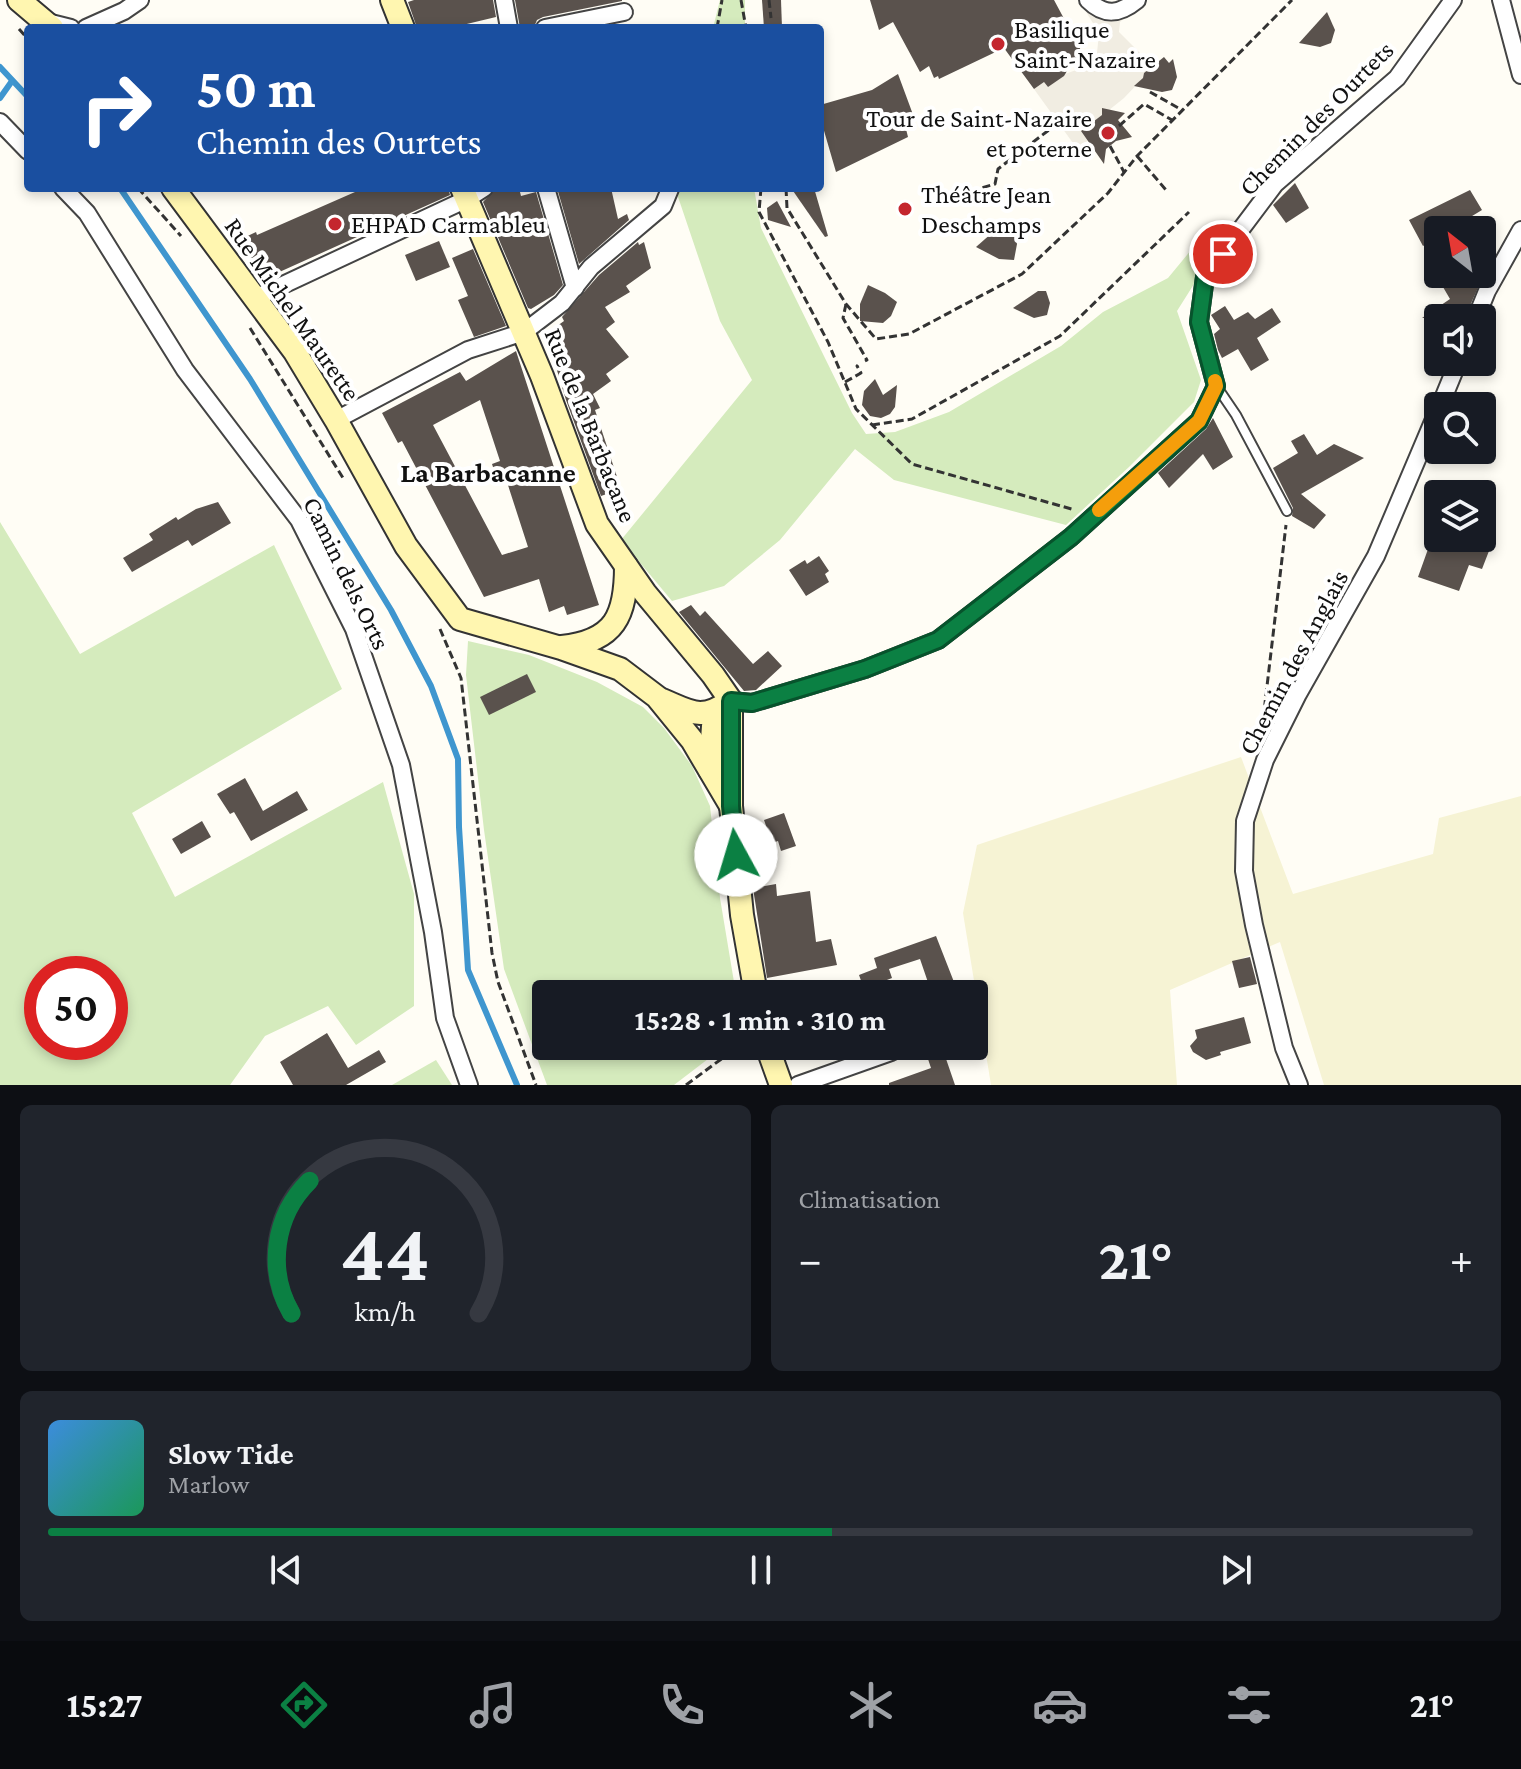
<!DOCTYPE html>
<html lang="fr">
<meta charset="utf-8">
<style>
body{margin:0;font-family:"Crimson Pro",serif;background:#20242c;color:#f1f3f6;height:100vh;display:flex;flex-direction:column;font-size:30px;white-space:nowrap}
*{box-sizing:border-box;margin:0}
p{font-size:26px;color:#9ea1a6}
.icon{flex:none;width:44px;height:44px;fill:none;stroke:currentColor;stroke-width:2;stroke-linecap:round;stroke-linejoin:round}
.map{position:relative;height:1085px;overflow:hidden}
.side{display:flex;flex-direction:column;gap:20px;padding:20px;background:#0d0f14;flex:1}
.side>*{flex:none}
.guide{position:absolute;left:24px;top:24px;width:800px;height:168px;border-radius:8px;box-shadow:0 4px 12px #0003;background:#1a4fa0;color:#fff;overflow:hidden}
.needle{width:52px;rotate:329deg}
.buttons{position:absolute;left:1424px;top:216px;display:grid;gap:16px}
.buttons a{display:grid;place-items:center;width:72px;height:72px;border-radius:8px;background:#171b24;box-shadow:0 4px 12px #0003;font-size:40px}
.speed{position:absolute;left:24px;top:956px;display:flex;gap:16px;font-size:40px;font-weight:700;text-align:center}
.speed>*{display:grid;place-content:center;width:104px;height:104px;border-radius:50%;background:#171b24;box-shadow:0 4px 12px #0003;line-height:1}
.speed .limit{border:12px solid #d22;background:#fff;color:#111}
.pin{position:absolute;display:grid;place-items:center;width:68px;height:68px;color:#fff;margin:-34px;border:4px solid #fff;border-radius:50%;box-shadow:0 2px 8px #0007}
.me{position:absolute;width:88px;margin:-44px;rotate:354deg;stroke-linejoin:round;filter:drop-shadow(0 0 6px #0008)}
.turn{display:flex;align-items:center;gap:28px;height:168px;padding:0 40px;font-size:36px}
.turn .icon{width:104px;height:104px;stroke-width:2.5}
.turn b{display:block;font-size:56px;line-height:68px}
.big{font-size:60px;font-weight:700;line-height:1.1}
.side .widget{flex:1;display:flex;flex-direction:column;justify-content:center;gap:12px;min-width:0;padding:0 28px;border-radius:12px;background:#20242c}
.side .dial{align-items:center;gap:0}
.dial svg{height:208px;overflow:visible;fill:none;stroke:#363941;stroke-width:7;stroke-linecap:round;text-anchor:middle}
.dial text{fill:#f1f3f6;stroke:none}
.song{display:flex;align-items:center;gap:24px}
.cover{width:96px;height:96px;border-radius:12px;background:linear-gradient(135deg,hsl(210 70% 55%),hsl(150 70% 35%))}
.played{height:8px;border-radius:4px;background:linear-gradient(90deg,#0b8043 55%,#363941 55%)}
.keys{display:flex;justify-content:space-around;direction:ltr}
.heat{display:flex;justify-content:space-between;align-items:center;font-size:44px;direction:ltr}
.side .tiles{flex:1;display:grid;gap:20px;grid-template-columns:1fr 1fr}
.widget:last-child{grid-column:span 2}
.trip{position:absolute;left:532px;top:980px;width:456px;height:80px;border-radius:8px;background:#171b24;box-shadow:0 4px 12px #0003;font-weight:700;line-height:80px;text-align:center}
.menu{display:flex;height:128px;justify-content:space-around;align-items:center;background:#090b0e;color:#9ea1a6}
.menu .icon{width:56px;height:56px}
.menu .current{color:#0b8043}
.menu b{font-size:36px;color:#f1f3f6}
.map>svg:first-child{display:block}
.farmland{fill:#f6f3d4}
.green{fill:#d5ebbd;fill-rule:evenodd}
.plaza{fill:#f1ede2}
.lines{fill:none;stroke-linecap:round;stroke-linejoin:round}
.stream{stroke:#3f96cf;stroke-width:6}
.building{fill:#5a524d;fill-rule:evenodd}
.lane-casing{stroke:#444;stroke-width:12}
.street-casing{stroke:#444;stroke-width:20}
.secondary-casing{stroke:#333;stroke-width:26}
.path{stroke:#333;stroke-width:3;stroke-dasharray:8 4;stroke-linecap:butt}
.lane{stroke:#fff;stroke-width:8}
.street{stroke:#fff;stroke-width:16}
.secondary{stroke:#fff6b0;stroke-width:22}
.route-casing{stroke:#07532c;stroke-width:20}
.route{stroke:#0b8043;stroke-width:14}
.slow{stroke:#f59e0b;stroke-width:14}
.poi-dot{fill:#c4262e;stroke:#fff;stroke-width:3}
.labels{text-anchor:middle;stroke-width:8;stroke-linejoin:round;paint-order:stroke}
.poi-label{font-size:26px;fill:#111;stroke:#fff;text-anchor:start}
.street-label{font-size:26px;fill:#111;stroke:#fff}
.neighbourhood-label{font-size:28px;font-weight:bold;fill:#111;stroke:#fff}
</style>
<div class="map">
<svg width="1521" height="1085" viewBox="0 0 1521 1085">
<rect width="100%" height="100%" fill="#fffdf5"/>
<!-- farmland -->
<polygon class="farmland" points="1241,757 1293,894 1433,854 1439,818 1521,796 1521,1085 1324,1085 1280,942 1170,990 1177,1085 991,1085 963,913 977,845"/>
<!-- green -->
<g class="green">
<polygon points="720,0 745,0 745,28 713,28"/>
<polygon points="675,188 754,188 761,228 852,413 866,434 895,432 949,412 1061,346 1103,312 1168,278 1201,238 1218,246 1177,311 1201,380 1194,402 1129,467 1066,525 894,480 855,449 780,540 724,586 672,601 621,540 752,380 720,321"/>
<path d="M0,522L80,654L274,545L342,689L132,813L175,897L383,782L414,894V1006L356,1045L328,1006L265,1036L230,1085H0ZM42,974H110V1042H42Z"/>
<polygon points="468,641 529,655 597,682 643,707 664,728 692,766 710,806 720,898 736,994 546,994 546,1046 725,1046 674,1085 547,1085 504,969 484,830 466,675"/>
<polygon points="436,1060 452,1085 392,1085"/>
</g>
<!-- plaza -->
<polygon class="plaza" points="1083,0 1135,9 1120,22 1119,32 1153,66 1144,73 1143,78 1124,98 1109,110 1106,109 1102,115 1087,127 1081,128 1082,132 1091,137 1078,150 1034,89 1044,82 1048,87 1050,85 1055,74 1062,77 1065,74 1096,63 1099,33 1080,2"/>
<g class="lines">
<!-- stream -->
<g class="stream">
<polyline points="0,67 28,97"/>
<polyline points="0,98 12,81"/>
<polyline points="120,188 250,379 391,610 431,686 458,759 459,827 468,970 517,1085"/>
</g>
</g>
<!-- building -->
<g class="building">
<polygon points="414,0 493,0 496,17 450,28 417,28 408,2"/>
<polygon points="515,0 622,0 622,1 543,17 537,20 534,27 520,28"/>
<polygon points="762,0 781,0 782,28 764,28"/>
<polygon points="870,0 1054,0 1084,56 1072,63 1064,76 1048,87 1044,82 1034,89 1004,48 939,79 938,76 934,78 929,66 920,72 893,22 879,30"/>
<polygon points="1327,12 1335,30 1331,43 1320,47 1299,43"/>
<polygon points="1164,57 1169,63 1173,59 1177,77 1172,90 1162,92 1134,86 1143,78 1144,73"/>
<polygon points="898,74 915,120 906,129 908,137 836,172 820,117 820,105 872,90"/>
<polygon points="1102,108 1125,113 1118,120 1132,137 1116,141 1106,149 1104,164 1081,131 1102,115"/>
<polygon points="1295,183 1309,208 1286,223 1273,205"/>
<polygon points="353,188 448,188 450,195 275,274 273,271 265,275 237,241 256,232 257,235 355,192"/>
<polygon points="502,188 519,188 521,196 536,192 563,285 554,295 531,309 528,308 483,202 494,190"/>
<polygon points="557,188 611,188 618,219 627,214 629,220 579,264"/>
<polygon points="791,188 814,188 828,236 825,237"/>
<polygon points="1470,190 1482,210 1449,230 1438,230 1438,237 1423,246 1409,220"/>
<polygon points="777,201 791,227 768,220 767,208"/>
<polygon points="1001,225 1012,225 1017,244 1014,260 999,259 976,247"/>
<polygon points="439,241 450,267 416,281 405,255"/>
<polygon points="638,242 639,245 644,242 651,268 626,286 630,292 605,307 615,322 606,329 629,357 606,374 611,381 593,394 600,408 595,410 621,489 601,496 566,400 546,334 564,321 562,317 599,275"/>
<polygon points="473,249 506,326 474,337 458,300 468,296 452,258"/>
<polygon points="1465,274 1484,274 1465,317 1422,318 1450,299 1443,287"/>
<polygon points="868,285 885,293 897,302 891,316 883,323 860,321 860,304"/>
<polygon points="1038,291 1046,291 1050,303 1047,315 1034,318 1013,308"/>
<polygon points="1225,306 1234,320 1248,312 1255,319 1272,308 1281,322 1257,338 1269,360 1251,371 1238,349 1222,358 1218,350 1214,334 1220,329 1211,315"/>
<path d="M516,351L599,605L567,615L564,606L549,612L539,579L484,597L402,441L398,443L382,413L460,372L466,381ZM480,400L500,461L492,464L498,482L506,479L528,547L502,555L433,425Z"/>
<polygon points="875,379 883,395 897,385 895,407 890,414 881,418 870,416 862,405 864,391"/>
<polygon points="1213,418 1233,457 1213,470 1203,454 1169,488 1158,473 1206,429"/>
<polygon points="1304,434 1317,455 1334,444 1364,458 1301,494 1326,515 1314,529 1292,516 1293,508 1273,468 1298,453 1291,441"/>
<polygon points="218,502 231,523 192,546 188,540 132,572 123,558 153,540 149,534 176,517 178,520 196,509"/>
<polygon points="1432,538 1494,538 1482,569 1469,565 1459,591 1418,577"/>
<polygon points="819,556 829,571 825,574 829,582 806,596 789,570 805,560 807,564"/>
<polygon points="691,605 700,616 705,611 753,664 768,651 782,666 756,690 744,691 679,612"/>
<polygon points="527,674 536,692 489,715 480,697"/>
<polygon points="245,778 263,811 297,791 308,810 251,841 234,812 230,814 217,794"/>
<polygon points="784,813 796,846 781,851 778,841 772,843 764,820"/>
<polygon points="202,821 211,837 181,854 172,839"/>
<polygon points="776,884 777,896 810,891 816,942 831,939 837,965 767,978 753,888"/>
<polygon points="936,936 954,982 947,984 951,994 932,994 920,959 889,969 892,978 864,989 859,975 877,968 874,958"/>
<polygon points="1250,957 1257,984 1239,988 1232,961"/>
<polygon points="1244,1017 1251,1043 1220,1052 1221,1055 1206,1060 1193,1052 1190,1046 1197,1038 1195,1030"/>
<polygon points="327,1033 348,1068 379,1050 386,1062 346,1085 293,1085 280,1062"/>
<polygon points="944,1053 955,1085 889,1085 889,1083 931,1068 928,1059"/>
</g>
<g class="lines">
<!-- lane casing -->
<g class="lane-casing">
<polyline id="lane" points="1217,387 1236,415 1287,511"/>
</g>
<!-- street casing -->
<g class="street-casing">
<g id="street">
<polyline points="504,0 509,28"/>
<path d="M1088,0C1105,17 1120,14 1137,0"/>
<polyline points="1501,0 1521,75"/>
<polyline points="47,22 71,28"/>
<polyline points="86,28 124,11 140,0"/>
<polyline points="545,28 624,12"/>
<polyline points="0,122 28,151"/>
<polyline points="63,188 87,213 185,370 299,520 354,629 401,765 433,932 445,1018 469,1085"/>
<polyline points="546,188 575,288"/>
<polyline points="255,298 467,199 484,188"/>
<polyline points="1476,318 1487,291 1521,230"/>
<polyline points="1440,406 1458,362"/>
<polyline points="336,420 468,350 524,332 562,303 591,267 663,206 670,189"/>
<polyline points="731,701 752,703 865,669 938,640 1071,537 1199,421 1216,386 1199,322 1205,277 1275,184 1397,78 1453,0"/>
<polyline points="798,1085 891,1052 889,1046"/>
<polyline points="1299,1085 1284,1048 1254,925 1244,871 1245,821 1265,760 1298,694 1376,556 1438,410"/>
</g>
</g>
<!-- secondary casing -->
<g class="secondary-casing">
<g id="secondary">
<polyline points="19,0 52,28"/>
<polyline points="392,0 403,28"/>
<polyline points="173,188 295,352 336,420 406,546 460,619 561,648 620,669 657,697 692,740 731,806"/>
<polyline points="462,188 542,376 597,524 645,593 713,675 731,701"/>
<path d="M562,647C615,641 626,616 626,566"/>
<path d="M662,700C693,713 700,721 731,701"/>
<polyline points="731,701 731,806 742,915 756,994"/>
<polyline points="710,770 713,726 728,705"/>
<polyline points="767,1046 781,1085"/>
</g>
</g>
<!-- path -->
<g class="path">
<polyline points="741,0 746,28"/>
<polyline points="769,0 771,18"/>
<polyline points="717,28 722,0"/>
<polyline points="19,29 28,39"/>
<polyline points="1150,92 1182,110"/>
<polyline points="1119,126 1144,104 1172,120"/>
<polyline points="1110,146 1124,172"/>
<polyline points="1137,156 1166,190"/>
<polyline points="138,188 181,236"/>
<polyline points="524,188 525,188"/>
<polyline points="761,188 759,212 828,342 856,409 912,464 1075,510"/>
<polyline points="786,188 787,208 846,304 876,339 909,334 1022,274 1108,193 1137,156 1292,0"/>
<polyline points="971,191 995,184 998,169 1058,123"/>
<polyline points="846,304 843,318 867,360 865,361"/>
<polyline points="250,328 343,478"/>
<polyline points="845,382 861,373 857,366 858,365"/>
<polyline points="872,425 912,419 1060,336 1189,212"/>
<polyline points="440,629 461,678 492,953 498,982 536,1085"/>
<polyline points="1263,720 1286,525"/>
<polyline points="686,1085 739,1046"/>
</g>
<!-- lane -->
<use href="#lane" class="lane"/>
<!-- street -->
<use href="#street" class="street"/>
<!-- secondary -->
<use href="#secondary" class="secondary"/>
</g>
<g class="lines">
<!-- route casing -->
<g class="route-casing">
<polyline id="route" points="736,855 731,806 731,701 752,703 865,669 938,640 1071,537 1199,421 1216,386 1199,322 1205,277 1223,254"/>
</g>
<!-- route -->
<use href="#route" class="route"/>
<!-- slow -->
<polyline class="slow" points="1099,510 1199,421 1216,386 1215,381"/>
</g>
<!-- markers -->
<g class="poi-dot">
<circle cx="998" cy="44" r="8"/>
<circle cx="1108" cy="133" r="8"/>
<circle cx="905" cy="209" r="8"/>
<circle cx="335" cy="224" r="8"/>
</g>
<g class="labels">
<!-- poi labels -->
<g class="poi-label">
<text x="1014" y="38">Basilique<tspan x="1014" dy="30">Saint-Nazaire</tspan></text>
<text x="1092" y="127" text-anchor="end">Tour de Saint-Nazaire<tspan x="1092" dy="30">et poterne</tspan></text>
<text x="921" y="203">Théâtre Jean<tspan x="921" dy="30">Deschamps</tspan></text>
<text x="351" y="233">EHPAD Carmableu</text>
</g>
<!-- street labels -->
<g class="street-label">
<text transform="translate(1316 118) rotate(-45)" y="9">Chemin des Ourtets</text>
<text transform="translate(293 309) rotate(55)" y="9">Rue Michel Maurette</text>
<text transform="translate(591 425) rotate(68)" y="9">Rue de la Barbacane</text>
<text transform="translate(347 573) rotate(64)" y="9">Camin dels Orts</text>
<text transform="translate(1293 662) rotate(-62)" y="9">Chemin des Anglais</text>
</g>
<!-- neighbourhood labels -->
<g class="neighbourhood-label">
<text x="488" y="482">La Barbacanne</text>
</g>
</g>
</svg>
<div class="buttons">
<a><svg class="needle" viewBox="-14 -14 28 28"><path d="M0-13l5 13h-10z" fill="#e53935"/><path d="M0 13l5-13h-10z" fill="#9ea1a6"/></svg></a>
<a><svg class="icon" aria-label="sound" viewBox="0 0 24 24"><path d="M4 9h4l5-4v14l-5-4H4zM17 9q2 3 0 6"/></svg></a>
<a><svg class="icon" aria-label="search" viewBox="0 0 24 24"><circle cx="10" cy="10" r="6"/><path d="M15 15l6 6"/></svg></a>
<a><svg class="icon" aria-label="layers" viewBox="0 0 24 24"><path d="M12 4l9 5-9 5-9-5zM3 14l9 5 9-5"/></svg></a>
</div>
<div class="speed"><div class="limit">50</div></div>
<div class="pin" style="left:1223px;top:254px;background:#d93025"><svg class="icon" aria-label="arrive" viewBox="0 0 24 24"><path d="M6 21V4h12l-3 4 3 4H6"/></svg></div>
<svg class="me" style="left:736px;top:855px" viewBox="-20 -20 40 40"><circle r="19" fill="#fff"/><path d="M0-13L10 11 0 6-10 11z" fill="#0b8043"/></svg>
<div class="trip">15:28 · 1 min · 310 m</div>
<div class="guide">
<div class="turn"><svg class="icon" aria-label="right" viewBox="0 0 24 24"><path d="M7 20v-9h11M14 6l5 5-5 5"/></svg><div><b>50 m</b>Chemin des Ourtets</div></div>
</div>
</div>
<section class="side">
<div class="tiles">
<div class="widget dial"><svg viewBox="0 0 100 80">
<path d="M14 69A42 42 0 1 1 86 69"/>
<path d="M14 69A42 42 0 0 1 21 18" stroke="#0b8043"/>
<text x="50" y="56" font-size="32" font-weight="700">44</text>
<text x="50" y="72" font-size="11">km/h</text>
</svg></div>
<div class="widget"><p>Climatisation</p>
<div class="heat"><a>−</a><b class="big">21°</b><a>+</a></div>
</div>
<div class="widget">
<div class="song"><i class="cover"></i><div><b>Slow Tide</b><p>Marlow</p></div></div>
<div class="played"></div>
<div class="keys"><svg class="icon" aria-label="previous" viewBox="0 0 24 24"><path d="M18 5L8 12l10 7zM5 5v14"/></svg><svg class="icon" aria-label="pause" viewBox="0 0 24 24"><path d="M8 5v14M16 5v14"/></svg><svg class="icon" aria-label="next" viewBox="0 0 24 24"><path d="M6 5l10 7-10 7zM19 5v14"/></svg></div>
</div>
</div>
</section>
<nav class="menu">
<b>15:27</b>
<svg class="icon current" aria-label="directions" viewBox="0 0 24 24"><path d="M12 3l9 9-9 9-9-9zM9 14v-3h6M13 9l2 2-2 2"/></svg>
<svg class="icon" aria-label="music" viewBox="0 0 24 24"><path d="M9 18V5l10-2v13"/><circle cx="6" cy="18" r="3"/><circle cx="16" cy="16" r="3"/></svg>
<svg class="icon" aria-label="phone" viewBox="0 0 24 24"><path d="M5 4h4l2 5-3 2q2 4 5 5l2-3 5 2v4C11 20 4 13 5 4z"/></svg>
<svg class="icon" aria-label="climate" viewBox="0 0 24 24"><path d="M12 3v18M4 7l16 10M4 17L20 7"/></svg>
<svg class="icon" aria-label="car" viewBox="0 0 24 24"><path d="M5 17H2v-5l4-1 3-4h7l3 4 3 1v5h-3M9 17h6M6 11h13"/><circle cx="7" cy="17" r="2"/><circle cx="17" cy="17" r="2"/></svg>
<svg class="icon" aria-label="filters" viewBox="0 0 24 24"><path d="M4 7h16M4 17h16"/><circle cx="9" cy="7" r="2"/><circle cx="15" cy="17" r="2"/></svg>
<b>21°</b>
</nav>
